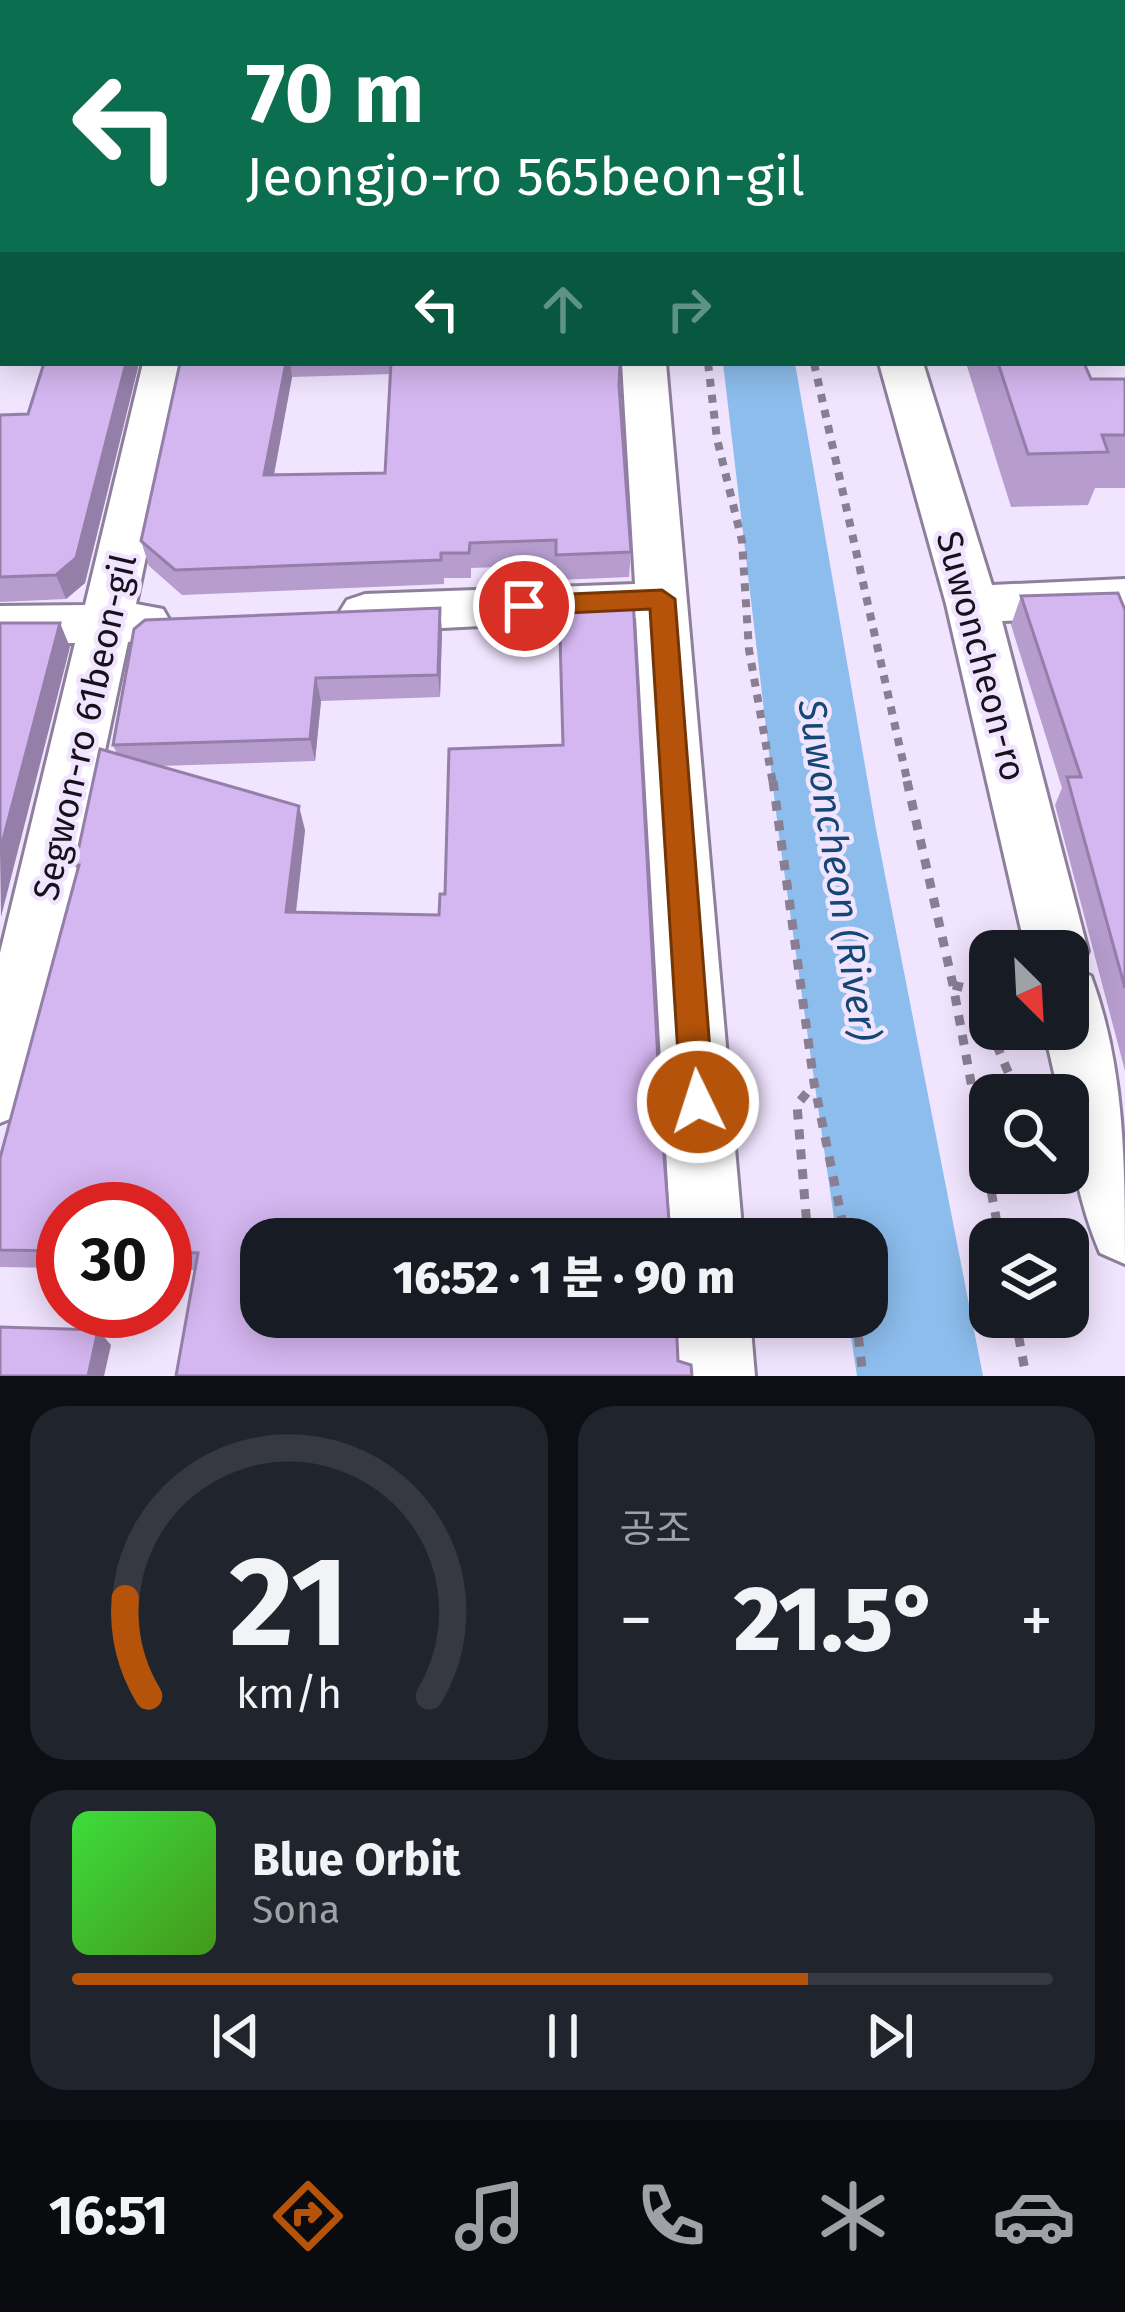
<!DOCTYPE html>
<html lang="ko">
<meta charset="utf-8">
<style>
body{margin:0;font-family:"Fira Sans","Noto Sans KR",sans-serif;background:#20242c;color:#f1f3f6;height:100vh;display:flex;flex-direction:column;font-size:45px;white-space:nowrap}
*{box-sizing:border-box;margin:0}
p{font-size:39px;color:#9ea1a6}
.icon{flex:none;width:66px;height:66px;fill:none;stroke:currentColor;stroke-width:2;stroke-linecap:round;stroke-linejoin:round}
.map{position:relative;height:1376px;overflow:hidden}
.details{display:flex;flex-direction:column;gap:30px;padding:30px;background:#0d0f14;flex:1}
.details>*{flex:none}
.banner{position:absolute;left:0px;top:0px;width:1125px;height:366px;box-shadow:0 6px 30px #0003;background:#0b6e4f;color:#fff;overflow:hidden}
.needle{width:78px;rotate:156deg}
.controls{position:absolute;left:969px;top:930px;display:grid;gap:24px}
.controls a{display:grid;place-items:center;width:120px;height:120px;border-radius:24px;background:#171b24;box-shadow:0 6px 30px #0003;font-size:60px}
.speed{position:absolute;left:36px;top:1182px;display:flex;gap:24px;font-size:60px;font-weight:700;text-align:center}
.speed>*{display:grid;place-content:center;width:156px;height:156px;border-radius:50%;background:#171b24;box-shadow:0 6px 30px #0003;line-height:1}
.speed .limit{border:18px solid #d22;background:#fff;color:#111}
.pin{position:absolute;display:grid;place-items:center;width:102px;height:102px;color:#fff;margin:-51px;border:6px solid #fff;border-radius:50%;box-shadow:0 3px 12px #0007}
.me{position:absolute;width:132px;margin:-66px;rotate:356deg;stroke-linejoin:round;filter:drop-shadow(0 0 9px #0008)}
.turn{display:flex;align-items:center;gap:42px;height:252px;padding:0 48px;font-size:54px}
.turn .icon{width:156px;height:156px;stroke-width:2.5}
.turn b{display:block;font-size:84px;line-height:102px}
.lanes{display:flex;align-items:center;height:114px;padding:0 48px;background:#0003;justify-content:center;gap:60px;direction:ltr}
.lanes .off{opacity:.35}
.big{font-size:90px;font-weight:800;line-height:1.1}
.details .widget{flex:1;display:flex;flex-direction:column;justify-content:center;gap:18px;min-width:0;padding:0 42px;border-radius:36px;background:#20242c}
.details .dial{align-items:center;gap:0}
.dial svg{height:312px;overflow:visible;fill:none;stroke:#363941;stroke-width:7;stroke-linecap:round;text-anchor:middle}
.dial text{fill:#f1f3f6;stroke:none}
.song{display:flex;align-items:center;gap:36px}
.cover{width:144px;height:144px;border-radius:18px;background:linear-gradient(135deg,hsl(120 70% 55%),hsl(100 70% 35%))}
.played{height:12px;border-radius:6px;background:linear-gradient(90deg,#b45309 75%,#363941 75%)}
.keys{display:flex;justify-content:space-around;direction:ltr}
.heat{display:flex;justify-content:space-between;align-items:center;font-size:66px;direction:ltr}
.details .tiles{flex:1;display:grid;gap:30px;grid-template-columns:1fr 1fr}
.widget:last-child{grid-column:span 2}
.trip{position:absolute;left:240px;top:1218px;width:648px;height:120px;border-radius:36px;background:#171b24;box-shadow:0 6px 30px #0003;font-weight:800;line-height:120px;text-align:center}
.tab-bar{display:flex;height:192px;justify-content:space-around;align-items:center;background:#090b0e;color:#9ea1a6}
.tab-bar .icon{width:84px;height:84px}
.tab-bar .active{color:#b45309}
.tab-bar b{font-size:54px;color:#f1f3f6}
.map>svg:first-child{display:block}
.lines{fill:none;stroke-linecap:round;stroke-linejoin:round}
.river{fill:#8dbded;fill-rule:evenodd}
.minor-casing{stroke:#8e7f9c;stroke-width:6}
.path-far1{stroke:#887f92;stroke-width:8;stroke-dasharray:8 8;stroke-linecap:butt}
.path{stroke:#887f92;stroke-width:9;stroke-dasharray:10 10;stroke-linecap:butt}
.minor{fill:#fff;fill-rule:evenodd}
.wall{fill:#b69dce;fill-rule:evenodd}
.shaded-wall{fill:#947fa8}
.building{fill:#d4b6f0;stroke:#947fa8;stroke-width:3}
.route{fill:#b45309;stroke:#753606;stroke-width:3}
.labels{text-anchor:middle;stroke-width:9;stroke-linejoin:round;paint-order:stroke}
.street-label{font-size:36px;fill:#17111c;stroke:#f1e4ff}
.water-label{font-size:39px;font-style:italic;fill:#144774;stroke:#f1e4ff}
</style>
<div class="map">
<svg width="1125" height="1376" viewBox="0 0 1125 1376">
<rect width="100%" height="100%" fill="#f1e4ff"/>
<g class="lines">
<!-- river -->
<g class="river">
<rect x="671" y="0" width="54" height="3"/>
<polygon points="723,363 795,363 876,829 983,1376 857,1376 848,1317 867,1317 867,1239 837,1239 778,829"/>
</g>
<!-- minor casing -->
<g class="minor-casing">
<g id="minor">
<polygon points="599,0 631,0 632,3 600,3"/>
<polygon points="782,0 814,0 815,3 783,3"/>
<rect x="1122" y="113" width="3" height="22"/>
<rect x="0" y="222" width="3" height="24"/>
<polygon points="143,363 187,363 136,604 163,609 171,623 163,637 128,642 33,1091 24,1113 0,1123 0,953 75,643 0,644 0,606 85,605"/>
<polygon points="622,363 666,363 743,1239 671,1239 636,618 365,632 347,626 339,613 347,600 365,594 635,584"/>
<path d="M879,363H923L992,585L1125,579V617L1002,621L1088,951L1078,971L1091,976C1125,1067 1125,1165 1125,1264L1100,1253C1079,1204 1068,1148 1068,1095H1059L1044,1029H1068V951H1026L946,604Z"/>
<polygon points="676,1317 750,1317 755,1376 679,1376"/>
</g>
</g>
<!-- path-far1 -->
<g class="path-far1">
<polyline points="708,363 717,439 742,541 749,650 773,784"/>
<polyline points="814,363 908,784"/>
</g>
<!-- path -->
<g class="path">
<polyline points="773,781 814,1083 846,1239"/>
<polyline points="907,781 953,985 1000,1239"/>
<polyline points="953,985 973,990 1018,1095"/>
<polyline points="808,1239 797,1105 813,1085"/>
<polyline points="856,1317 863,1376"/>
<polyline points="1015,1317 1026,1376"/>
</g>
<!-- minor -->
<use href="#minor" class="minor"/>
</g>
<!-- wall -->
<g class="wall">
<rect x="0" y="39" width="3" height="172"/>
<rect x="1122" y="163" width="3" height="92"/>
<polygon points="44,363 139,363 85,583 66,599 0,602 0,415 28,414"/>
<path d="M180,363H620L619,386L631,552L629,577L557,580L556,565L471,568V578H444V584L182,595L149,566L141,541ZM391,374L385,473L274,475L292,377Z"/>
<polygon points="966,363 1084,363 1091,379 1125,379 1125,488 1095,488 1088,505 1011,507"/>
<polygon points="1021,596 1125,610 1125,1071 1055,805 1062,788 1011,625"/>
<polygon points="442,631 440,697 321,701 315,761 158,766 305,830 296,913 661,1117 195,1270 165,1270 165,1209 63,1209 63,1268 0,1267 0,1158 77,871 75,865 117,754 113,745"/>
</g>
<!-- shaded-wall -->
<g class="shaded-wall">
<polygon points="126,363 139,363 85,583 66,599 56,575"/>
<polygon points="286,363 290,363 292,377 269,500 264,475"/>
<polygon points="440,608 442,631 440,697 438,675"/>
<polygon points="60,623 70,647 1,917 0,851"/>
<polygon points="316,678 321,701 315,761 310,739"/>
<polygon points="299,806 305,830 293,936 286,912"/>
<polygon points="98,1330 111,1345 104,1376 88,1376"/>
</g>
<!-- building -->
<g class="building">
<polygon points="80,0 582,0 583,3 78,3"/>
<polygon points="814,0 1125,0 1125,90 1122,90 1122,3 815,3"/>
<rect x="0" y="39" width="3" height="147"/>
<rect x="1122" y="163" width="3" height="40"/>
<polygon points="44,363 126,363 76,558 56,575 0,577 0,415 28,414"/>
<polygon points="180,363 286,363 264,475 385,473 391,363 620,363 619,386 631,552 556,555 556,540 470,543 469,553 441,553 441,560 175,570 141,541"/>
<polygon points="998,363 1084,363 1091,379 1125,379 1125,435 1102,435 1108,452 1028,454"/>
<polygon points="1118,593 1125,610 1125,988 1067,777 1081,777 1021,596"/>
<polygon points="633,598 661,1117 669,1221 679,1225 680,1239 261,1239 261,1317 676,1317 678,1361 691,1365 692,1376 176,1376 198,1253 165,1252 165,1209 63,1209 63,1251 0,1250 0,1158 79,865 75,865 100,749 299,806 286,912 439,915 440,894 445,894 449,749 563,745 559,601"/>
<polygon points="440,608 438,675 316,678 310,739 113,745 134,629 145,620"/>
<polygon points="0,623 60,623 0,851"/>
<polygon points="0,1327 98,1330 88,1376 0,1376"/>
</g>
<!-- route -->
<polygon class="route" points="662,590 675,599 714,1102 709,1113 698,1118 686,1113 681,1102 650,609 524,615 511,606 524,596"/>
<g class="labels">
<!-- street labels -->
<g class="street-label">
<text transform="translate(982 656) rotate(75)" y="13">Suwoncheon-ro</text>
<text transform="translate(84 727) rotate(-77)" y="13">Segwon-ro 61beon-gil</text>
</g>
<!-- water labels -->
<g class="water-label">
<text transform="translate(839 870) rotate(81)" y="14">Suwoncheon (River)</text>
</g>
</g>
</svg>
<div class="controls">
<a><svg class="needle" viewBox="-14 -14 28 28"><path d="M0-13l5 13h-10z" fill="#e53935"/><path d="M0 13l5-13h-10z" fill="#9ea1a6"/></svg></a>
<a><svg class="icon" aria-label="search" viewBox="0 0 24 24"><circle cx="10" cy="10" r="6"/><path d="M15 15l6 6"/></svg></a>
<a><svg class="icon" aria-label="layers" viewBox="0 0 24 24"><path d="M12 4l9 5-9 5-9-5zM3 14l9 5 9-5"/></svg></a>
</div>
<div class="speed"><div class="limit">30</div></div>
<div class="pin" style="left:524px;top:606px;background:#d93025"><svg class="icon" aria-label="arrive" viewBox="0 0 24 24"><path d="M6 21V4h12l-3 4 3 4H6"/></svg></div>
<svg class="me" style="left:698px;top:1102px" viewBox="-20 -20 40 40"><circle r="17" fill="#b45309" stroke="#fff" stroke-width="3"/><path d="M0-11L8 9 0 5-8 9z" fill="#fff"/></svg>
<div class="trip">16:52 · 1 분 · 90 m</div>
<div class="banner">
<div class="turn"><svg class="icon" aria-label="left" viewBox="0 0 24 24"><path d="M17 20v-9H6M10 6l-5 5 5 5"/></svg><div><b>70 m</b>Jeongjo-ro 565beon-gil</div></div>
<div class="lanes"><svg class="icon" aria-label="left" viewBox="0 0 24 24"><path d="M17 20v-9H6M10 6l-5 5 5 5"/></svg><svg class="icon off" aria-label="ahead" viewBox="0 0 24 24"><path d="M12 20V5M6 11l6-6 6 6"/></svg><svg class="icon off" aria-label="right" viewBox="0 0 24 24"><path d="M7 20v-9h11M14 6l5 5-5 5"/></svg></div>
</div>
</div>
<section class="details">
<div class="tiles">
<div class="widget dial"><svg viewBox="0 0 100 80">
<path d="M14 69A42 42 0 1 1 86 69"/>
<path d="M14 69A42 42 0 0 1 8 44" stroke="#b45309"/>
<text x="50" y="56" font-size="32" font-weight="700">21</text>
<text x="50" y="72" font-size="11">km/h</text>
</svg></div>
<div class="widget"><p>공조</p>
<div class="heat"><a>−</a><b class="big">21.5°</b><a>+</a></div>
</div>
<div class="widget">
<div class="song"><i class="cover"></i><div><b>Blue Orbit</b><p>Sona</p></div></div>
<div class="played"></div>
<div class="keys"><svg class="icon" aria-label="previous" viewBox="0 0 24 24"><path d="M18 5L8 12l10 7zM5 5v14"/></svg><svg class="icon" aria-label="pause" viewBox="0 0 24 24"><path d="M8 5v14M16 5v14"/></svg><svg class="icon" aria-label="next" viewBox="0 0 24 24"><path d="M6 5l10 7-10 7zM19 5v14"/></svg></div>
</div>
</div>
</section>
<nav class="tab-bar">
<b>16:51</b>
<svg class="icon active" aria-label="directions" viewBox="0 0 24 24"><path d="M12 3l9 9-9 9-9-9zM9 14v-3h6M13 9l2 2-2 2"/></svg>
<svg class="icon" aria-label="music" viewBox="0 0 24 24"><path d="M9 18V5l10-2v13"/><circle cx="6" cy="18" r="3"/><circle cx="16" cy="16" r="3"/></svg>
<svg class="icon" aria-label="phone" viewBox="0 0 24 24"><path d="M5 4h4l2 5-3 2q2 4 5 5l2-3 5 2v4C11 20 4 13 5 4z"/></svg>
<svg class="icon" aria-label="climate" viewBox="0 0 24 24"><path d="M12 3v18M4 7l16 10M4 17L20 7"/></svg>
<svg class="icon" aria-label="car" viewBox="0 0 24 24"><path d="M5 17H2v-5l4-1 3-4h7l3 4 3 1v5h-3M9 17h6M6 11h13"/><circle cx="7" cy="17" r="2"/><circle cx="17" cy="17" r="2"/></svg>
</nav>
